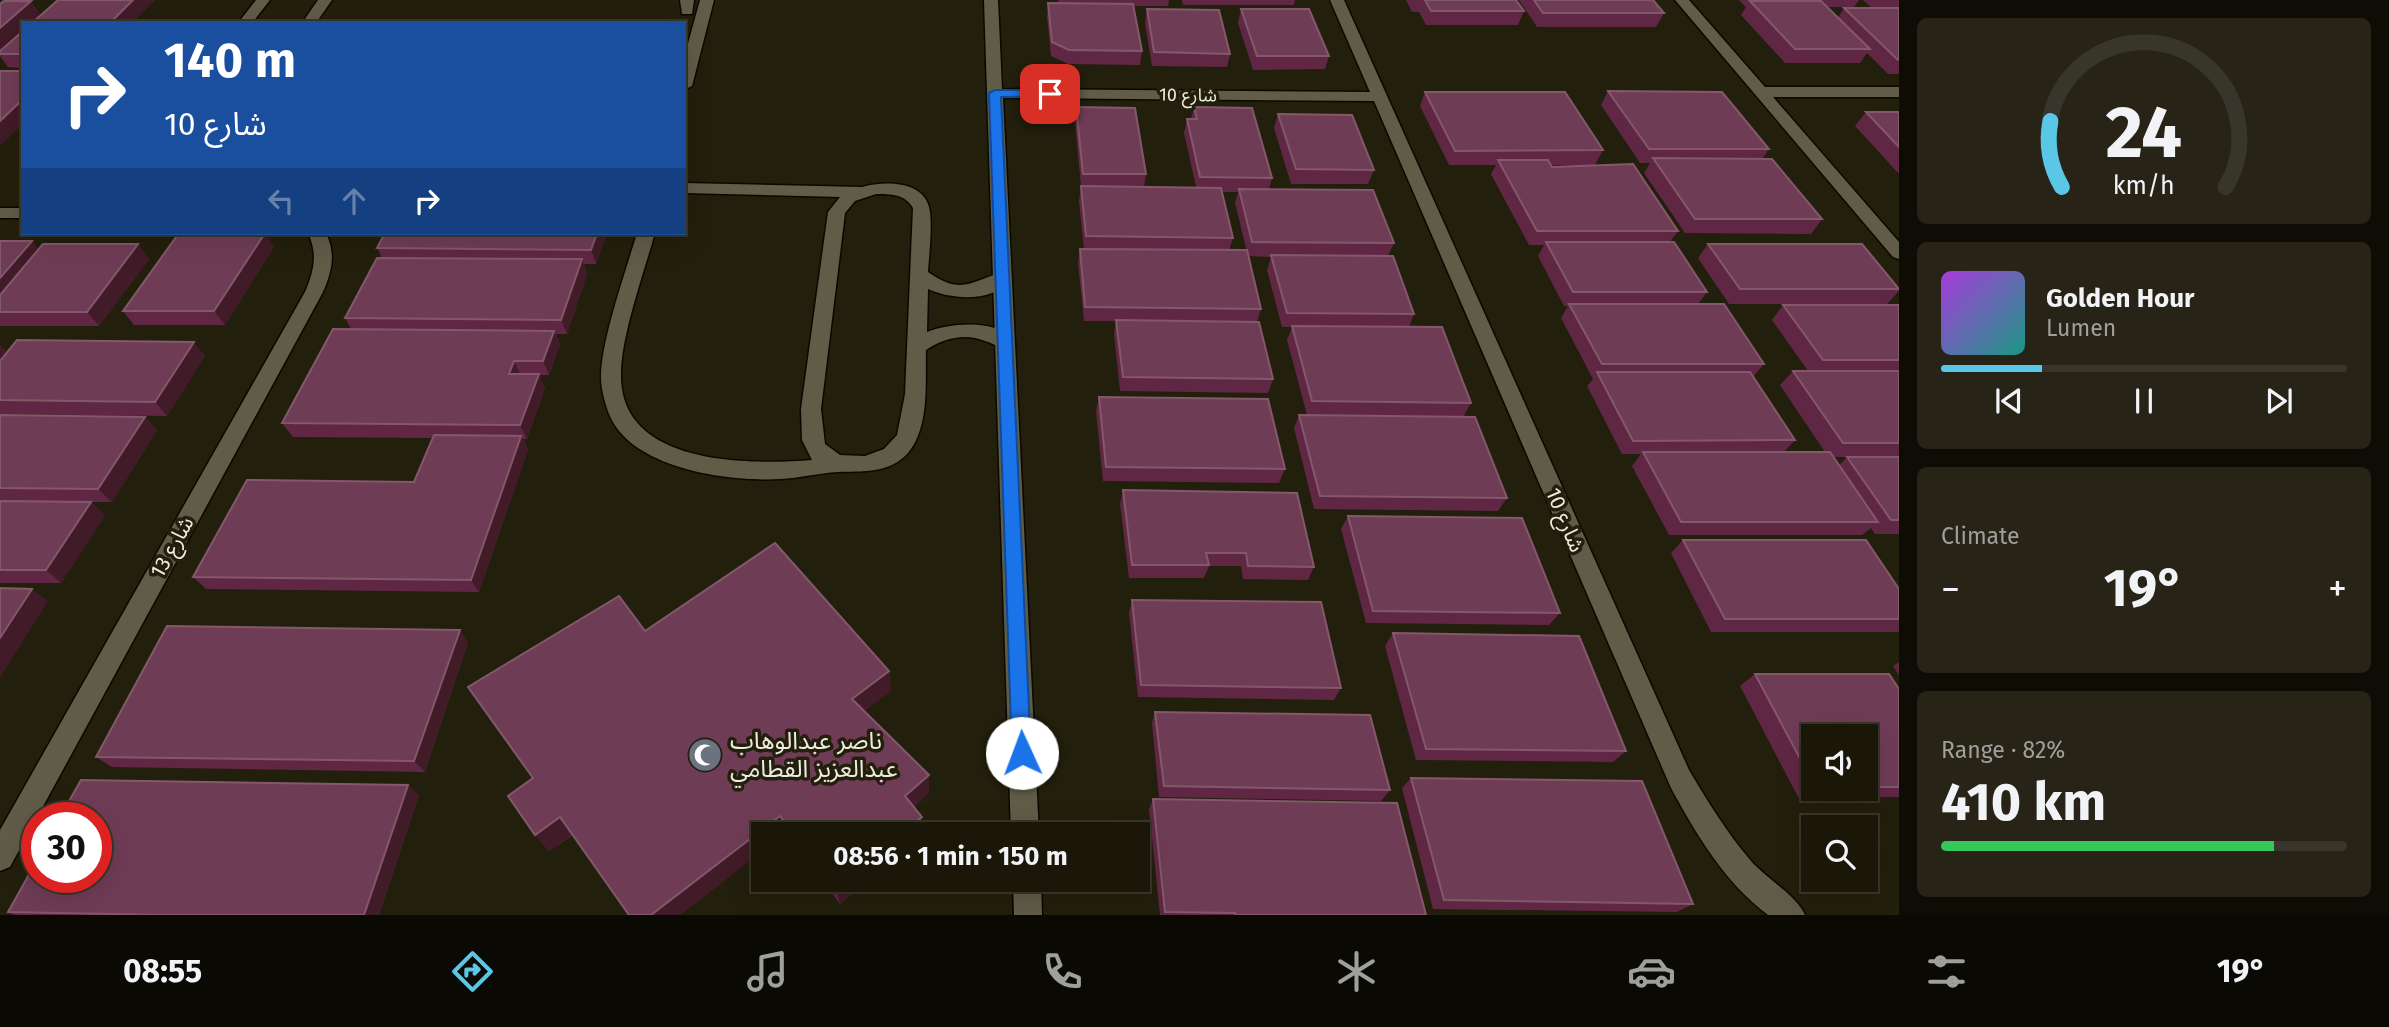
<!DOCTYPE html>
<meta charset="utf-8">
<style>
body{margin:0;font-family:"Fira Sans","Noto Sans Arabic",sans-serif;background:#272417;color:#f1f3f6;height:100vh;display:flex;flex-direction:column;font-size:26px;white-space:nowrap}
*{box-sizing:border-box;margin:0}
p{font-size:23px;color:#9f9f9c}
.icon{flex:none;width:38px;height:38px;fill:none;stroke:currentColor;stroke-width:2;stroke-linecap:round;stroke-linejoin:round}
.map{position:relative;flex:1;overflow:hidden}
.drawer{display:flex;flex-direction:column;gap:18px;padding:18px;background:#0e0d05;width:490px}
.drawer>*{flex:none}
.banner{position:absolute;left:21px;top:21px;width:665px;height:214px;border-radius:0px;box-shadow:0 7px 28px #0002,0 0 0 2px #38362a;background:#1a4fa0;color:#fff;overflow:hidden}
.tools{position:absolute;left:1801px;top:724px;display:grid;gap:14px}
.tools a{display:grid;place-items:center;width:77px;height:77px;border-radius:0px;background:#1a1709;box-shadow:0 7px 28px #0002,0 0 0 2px #38362a;font-size:35px}
.speed{position:absolute;left:21px;top:802px;display:flex;gap:14px;font-size:35px;font-weight:700;text-align:center}
.speed>*{display:grid;place-content:center;width:91px;height:91px;border-radius:50%;background:#1a1709;box-shadow:0 7px 28px #0002,0 0 0 2px #38362a;line-height:1}
.speed .limit{border:10px solid #d22;background:#fff;color:#111}
.pin{position:absolute;display:grid;place-items:center;width:60px;height:60px;color:#fff;margin:-30px;border-radius:14px;box-shadow:0 4px 10px #0006}
.me{position:absolute;width:77px;margin:-38px;rotate:358deg;stroke-linejoin:round;filter:drop-shadow(0 0 5px #0008)}
.turn{display:flex;align-items:center;gap:24px;height:147px;padding:0 28px;font-size:32px}
.turn .icon{width:91px;height:91px;stroke-width:2.5}
.turn b{display:block;font-size:49px;line-height:60px}
.lanes{display:flex;align-items:center;height:66px;padding:0 28px;background:#0003;justify-content:center;gap:35px;direction:ltr}
.lanes .off{opacity:.35}
.big{font-size:52px;font-weight:700;line-height:1.1}
.drawer .card{flex:1;display:flex;flex-direction:column;justify-content:center;gap:10px;min-width:0;padding:0 24px;border-radius:10px;background:#272417}
.drawer .dial{align-items:center;gap:0}
.dial svg{height:182px;overflow:visible;fill:none;stroke:#38362a;stroke-width:7;stroke-linecap:round;text-anchor:middle}
.dial text{fill:#f1f3f6;stroke:none}
.song{display:flex;align-items:center;gap:21px}
.cover{width:84px;height:84px;border-radius:10px;background:linear-gradient(135deg,hsl(280 70% 55%),hsl(170 70% 35%))}
.played{height:7px;border-radius:4px;background:linear-gradient(90deg,#5bc7e7 25%,#38362a 25%)}
.keys{display:flex;justify-content:space-around;direction:ltr}
.heat{display:flex;justify-content:space-between;align-items:center;font-size:38px;direction:ltr}
.charge{height:10px;border-radius:5px;background:linear-gradient(90deg,#34c759 82%,#38362a 0)}
.trip{position:absolute;left:751px;top:822px;width:399px;height:70px;border-radius:0px;background:#1a1709;box-shadow:0 7px 28px #0002,0 0 0 2px #38362a;font-weight:700;line-height:70px;text-align:center}
.tab-bar{display:flex;height:112px;justify-content:space-around;align-items:center;background:#0a0904;color:#9f9f9c}
.tab-bar .icon{width:49px;height:49px}
.tab-bar .selected{color:#5bc7e7}
.tab-bar b{font-size:32px;color:#f1f3f6}
main{display:flex;flex:1;min-height:0}
.map>svg:first-child{display:block}
.lines{fill:none;stroke-linecap:round;stroke-linejoin:round}
.lane-casing{stroke:#0b0800;stroke-width:3}
.street-casing{stroke:#0b0800;stroke-width:3}
.lane{fill:#605c48;fill-rule:evenodd}
.street{fill:#605c48;fill-rule:evenodd}
.wall{fill:#602745;fill-rule:evenodd}
.shaded-wall{fill:#411b27}
.building{fill:#6f3c56;stroke:#83586b;stroke-width:2}
.route{fill:#1a73e8;stroke:#114b97;stroke-width:2}
.labels{text-anchor:middle;stroke-width:7;stroke-linejoin:round;paint-order:stroke}
.far-street-label{font-size:18px;fill:#eeece1;stroke:#221f0c}
.street-label{font-size:21px;fill:#eeece1;stroke:#221f0c}
.near-poi-label{font-size:24px;fill:#eeece1;stroke:#221f0c;text-anchor:start}
</style>
<main>
<div class="map">
<svg width="1899" height="915" viewBox="0 0 1899 915">
<rect width="100%" height="100%" fill="#221f0c"/>
<g class="lines">
<!-- lane casing -->
<g class="lane-casing">
<g id="lane">
<polygon points="256,0 270,0 252,23 238,23"/>
<polygon points="318,0 332,0 316,23 302,23"/>
<polygon points="680,0 694,0 692,14 682,14"/>
<polygon points="700,0 714,0 692,86 684,90 684,58"/>
<path d="M684,183L862,187C883,181 922,180 929,207C933,223 929,255 928,272C962,296 971,281 1003,272L1012,278C995,303 952,300 928,289L927,332C949,323 999,318 1015,342L1012,347C1001,350 995,344 985,341C965,333 944,338 926,350C925,381 930,427 908,453C889,474 862,471 838,472C819,473 800,478 780,479C729,482 631,469 609,414C605,403 601,389 601,377C601,340 626,271 637,233H655C644,272 621,336 621,374C619,466 749,465 812,460L802,440L801,409L828,212L840,197L684,193ZM876,194C891,194 905,194 913,208L905,394L897,435L884,449L865,456L840,455L825,444L821,409L845,213L855,201Z"/>
</g>
</g>
<!-- street casing -->
<g class="street-casing">
<g id="street">
<path d="M984,0H998L1002,89L1370,92L1330,0H1344L1689,770C1708,802 1727,833 1751,861C1766,878 1797,896 1805,915H1768C1725,883 1696,834 1671,788L1374,101L1003,98L1039,835H1011Z"/>
<polygon points="1675,0 1689,0 1765,87 1899,87 1899,97 1773,97 1899,242 1899,259 1893,257"/>
<rect x="0" y="208" width="23" height="10"/>
<path d="M308,233H326C336,254 332,271 323,292L10,867L0,871V830L305,292C314,271 318,254 308,233Z"/>
<polygon points="1013,880 1041,880 1042,915 1014,915"/>
</g>
</g>
<!-- lane -->
<use href="#lane" class="lane"/>
<!-- street -->
<use href="#street" class="street"/>
</g>
<!-- wall -->
<g class="wall">
<polygon points="1058,0 1169,0 1168,6 1134,6 1142,51 1140,65 1068,64 1051,56 1047,17 1048,3 1059,4"/>
<polygon points="1182,0 1295,0 1294,5 1183,5"/>
<polygon points="1406,0 1516,0 1524,11 1518,25 1426,25 1419,12 1412,12"/>
<polygon points="1519,0 1653,0 1664,13 1656,27 1537,27"/>
<polygon points="1739,0 1859,0 1854,7 1826,7 1838,18 1844,8 1872,8 1863,0 1899,0 1899,74 1888,74 1867,53 1860,63 1785,63 1741,15 1746,7"/>
<polygon points="1147,9 1230,54 1227,67 1152,66 1145,23"/>
<polygon points="1241,9 1329,56 1325,69 1253,70 1238,23"/>
<polygon points="23,31 23,68 8,67 0,56 0,51"/>
<polygon points="1608,91 1769,149 1762,159 1822,219 1811,234 1685,233 1644,173 1650,163 1640,163 1601,105"/>
<path d="M1425,92L1603,150L1595,165H1550L1552,167L1678,231L1670,242L1707,292L1698,304L1764,364L1753,377L1795,440L1784,452H1825L1780,385L1793,371H1808L1772,320L1783,305H1899V534H1875L1871,528L1862,535H1669L1632,466L1641,454H1622L1587,386L1593,379L1561,318L1568,306H1564L1538,256L1544,245H1529L1491,174L1496,165H1449L1420,106ZM1834,457H1847L1839,465Z"/>
<polygon points="1076,107 1146,174 1144,187 1196,187 1184,133 1187,119 1191,119 1194,107 1272,178 1269,189 1394,243 1388,256 1414,314 1409,327 1471,403 1463,417 1507,498 1498,511 1314,509 1294,428 1299,415 1307,415 1287,340 1292,327 1282,327 1267,270 1271,257 1248,256 1235,203 1238,192 1222,192 1233,238 1229,250 1261,309 1257,322 1273,379 1268,393 1120,391 1114,334 1116,321 1084,321 1078,263 1080,249 1084,249 1079,201 1081,186 1075,122"/>
<polygon points="1866,112 1899,112 1899,174 1855,126"/>
<polygon points="1278,114 1374,170 1368,184 1291,184 1274,128"/>
<polygon points="265,233 274,247 225,325 134,325 123,311"/>
<polygon points="385,233 607,233 596,264 584,264 587,274 567,334 556,334 560,345 549,375 539,375 545,388 527,439 523,439 528,450 479,592 206,589 193,577 414,482 433,438 293,437 282,423 351,329 345,318 382,258 377,248"/>
<polygon points="0,241 39,249 138,244 149,259 99,326 0,326"/>
<polygon points="1708,244 1899,288 1899,291 1887,304 1729,304 1698,258"/>
<polygon points="0,345 7,352 205,356 167,416 0,414"/>
<polygon points="1099,397 1285,469 1279,483 1103,481 1096,411"/>
<polygon points="0,415 145,417 157,430 112,502 91,502 105,515 61,583 0,583"/>
<polygon points="1123,490 1314,567 1308,580 1243,579 1241,566 1209,566 1204,578 1129,578 1120,504"/>
<polygon points="1348,516 1560,613 1549,625 1366,623 1341,529"/>
<polygon points="1683,540 1899,589 1899,632 1711,632 1671,553"/>
<polygon points="1132,600 1341,688 1334,700 1138,697 1129,613"/>
<polygon points="645,631 889,671 891,691 864,711 929,775 929,792 914,807 922,817 922,834 921,835 787,835 786,833 783,835 763,835 763,850 680,915 629,915 573,835 549,851 535,835 533,778"/>
<polygon points="1393,633 1626,751 1613,762 1416,760 1385,646"/>
<polygon points="468,642 425,772 112,767 96,757"/>
<polygon points="1899,662 1899,675 1893,666"/>
<path d="M1755,674L1899,689V797H1798L1740,686ZM1813,737H1866V789H1813Z"/>
<polygon points="1155,712 1390,790 1381,801 1159,797 1152,723"/>
<polygon points="1411,778 1693,904 1677,912 1433,909 1402,788"/>
<polygon points="419,795 379,915 14,915 8,912"/>
<polygon points="1153,799 1426,915 1160,915 1149,809"/>
<polygon points="822,880 868,880 840,904"/>
</g>
<!-- shaded-wall -->
<g class="shaded-wall">
<polygon points="133,0 155,0 132,23 110,23"/>
<polygon points="31,1 41,15 32,23 23,23 23,31 0,51 0,28"/>
<polygon points="23,99 23,124 0,146 0,121"/>
<polygon points="265,233 274,247 225,325 214,311"/>
<polygon points="597,233 607,233 596,264 591,250"/>
<polygon points="32,241 44,255 0,308 0,278"/>
<polygon points="138,244 149,259 99,326 87,312"/>
<polygon points="582,259 587,274 567,334 561,320"/>
<polygon points="554,331 560,345 549,375 543,361"/>
<polygon points="194,342 205,356 167,416 155,402"/>
<polygon points="0,345 12,357 0,371"/>
<polygon points="514,361 521,375 509,374"/>
<polygon points="539,374 545,388 527,439 520,425"/>
<polygon points="145,417 157,430 112,502 98,489"/>
<polygon points="521,436 528,450 479,592 471,580"/>
<polygon points="91,502 105,515 61,583 46,570"/>
<polygon points="32,589 48,601 0,678 0,638"/>
<polygon points="460,630 468,642 425,772 414,761"/>
<polygon points="889,671 891,691 855,718 852,699"/>
<polygon points="929,775 929,792 906,814 905,796"/>
<polygon points="408,785 419,795 379,915 364,915"/>
<polygon points="780,816 786,833 783,835 763,835 763,850 680,915 651,915"/>
<polygon points="560,817 573,834 549,851 535,835"/>
<polygon points="922,817 922,834 921,835 900,835"/>
<polygon points="847,880 868,880 840,904 836,889"/>
</g>
<!-- building -->
<g class="building">
<polygon points="58,0 133,0 110,23 32,23"/>
<polygon points="1425,0 1516,0 1524,11 1431,11"/>
<polygon points="1534,0 1653,0 1664,13 1543,13"/>
<polygon points="4,1 31,1 0,28 0,4"/>
<polygon points="1750,1 1821,1 1870,49 1795,49"/>
<polygon points="1048,3 1133,4 1142,51 1069,50 1052,42"/>
<polygon points="1844,8 1899,8 1899,60 1898,60"/>
<polygon points="1147,9 1219,10 1230,54 1154,52"/>
<polygon points="1241,9 1309,9 1329,56 1257,56"/>
<polygon points="23,31 23,54 0,54 0,51"/>
<polygon points="0,71 23,71 23,99 0,121"/>
<polygon points="1608,91 1722,92 1769,149 1649,149"/>
<polygon points="1425,92 1565,92 1603,150 1455,151"/>
<polygon points="1076,107 1135,108 1146,174 1083,174"/>
<polygon points="1194,107 1252,108 1272,178 1200,177 1187,119 1197,119"/>
<polygon points="1866,112 1899,112 1899,147"/>
<polygon points="1278,114 1352,115 1374,170 1296,169"/>
<polygon points="1653,158 1772,159 1822,219 1695,219"/>
<polygon points="1498,160 1548,160 1552,167 1633,164 1678,231 1537,231"/>
<polygon points="1081,186 1221,188 1233,238 1086,236"/>
<polygon points="1239,189 1373,190 1394,243 1252,242"/>
<polygon points="179,233 265,233 214,311 123,311"/>
<polygon points="385,233 597,233 591,250 377,248"/>
<polygon points="0,241 32,241 0,278"/>
<polygon points="1546,242 1674,242 1707,292 1573,292"/>
<polygon points="43,244 138,244 87,312 0,312 0,295"/>
<polygon points="1708,244 1862,244 1899,289 1740,289"/>
<polygon points="1080,249 1247,250 1261,309 1085,307"/>
<polygon points="1271,255 1393,256 1414,314 1287,313"/>
<polygon points="377,258 582,259 561,320 345,318"/>
<polygon points="1569,304 1724,304 1764,364 1602,364"/>
<polygon points="1783,305 1899,305 1899,360 1823,360"/>
<polygon points="1116,320 1259,322 1273,379 1123,377"/>
<polygon points="1292,326 1442,327 1471,403 1312,401"/>
<polygon points="333,329 554,331 543,361 514,361 509,374 539,374 520,425 282,423"/>
<polygon points="17,340 194,342 155,402 0,400 0,361"/>
<polygon points="1793,371 1899,371 1899,443 1843,443"/>
<polygon points="1597,372 1750,372 1795,440 1633,441"/>
<polygon points="1099,397 1268,399 1285,469 1106,467"/>
<polygon points="0,415 145,417 98,489 0,488"/>
<polygon points="1299,415 1475,417 1507,498 1320,496"/>
<polygon points="434,435 521,436 471,580 193,577 247,480 414,482"/>
<polygon points="1643,452 1830,452 1878,522 1681,522"/>
<polygon points="1847,457 1899,457 1899,520 1891,520"/>
<polygon points="1123,490 1297,493 1314,567 1248,566 1246,553 1206,553 1209,565 1132,565"/>
<polygon points="0,501 91,502 46,570 0,570"/>
<polygon points="1348,516 1522,518 1560,613 1373,611"/>
<polygon points="1683,540 1866,540 1899,589 1899,619 1725,619"/>
<polygon points="775,543 889,671 852,699 929,775 905,796 922,817 900,835 794,835 780,816 651,915 629,915 560,817 535,835 508,796 533,778 468,687 619,596 645,631"/>
<polygon points="0,588 32,589 0,638"/>
<polygon points="1132,600 1321,602 1341,688 1141,685"/>
<polygon points="167,626 460,630 414,761 96,757"/>
<polygon points="1393,633 1579,636 1626,751 1426,749"/>
<polygon points="1755,674 1889,674 1899,689 1899,787 1866,787 1866,737 1813,737 1813,783"/>
<polygon points="1155,712 1370,715 1390,790 1164,786"/>
<polygon points="1411,778 1642,781 1693,904 1444,900"/>
<polygon points="81,780 408,785 364,915 162,915 8,912 37,860 37,877 96,877 96,817 60,817"/>
<polygon points="1153,799 1397,803 1426,915 1236,915 1235,913 1165,912"/>
<polygon points="829,880 847,880 836,889"/>
</g>
<!-- route -->
<polygon class="route" points="1050,90 1054,91 1054,96 1001,97 1031,753 1029,759 1022,762 1015,759 1012,753 989,93 995,90"/>
<!-- icons -->
<defs>
<g id="mosque-disc" transform="scale(1.75)"><circle r="9.5" fill="#6b7280" stroke="#221f0c"/><path d="M3.5-4.9A6 6 0 1 0 3.5 4.9A5 5 0 1 1 3.5-4.9Z" fill="#fff"/></g>
</defs>
<g fill-rule="evenodd">
<use href="#mosque-disc" x="705" y="755"/>
</g>
<g class="labels">
<!-- far-street labels -->
<g class="far-street-label">
<text transform="translate(1188 95) rotate(1)" y="6">شارع 10</text>
</g>
<!-- street labels -->
<g class="street-label">
<text transform="translate(1565 520) rotate(67)" y="7">شارع 10</text>
<text transform="translate(172 547) rotate(-61)" y="7">شارع 13</text>
</g>
<!-- near-poi labels -->
<g class="near-poi-label">
<text x="730" y="749">ناصر عبدالوهاب<tspan x="730" dy="28">عبدالعزيز القطامي</tspan></text>
</g>
</g>
</svg>
<div class="tools">
<a><svg class="icon" aria-label="sound" viewBox="0 0 24 24"><path d="M4 9h4l5-4v14l-5-4H4zM17 9q2 3 0 6"/></svg></a>
<a><svg class="icon" aria-label="search" viewBox="0 0 24 24"><circle cx="10" cy="10" r="6"/><path d="M15 15l6 6"/></svg></a>
</div>
<div class="speed"><div class="limit">30</div></div>
<div class="pin" style="left:1050px;top:94px;background:#d93025"><svg class="icon" aria-label="arrive" viewBox="0 0 24 24"><path d="M6 21V4h12l-3 4 3 4H6"/></svg></div>
<svg class="me" style="left:1022px;top:753px" viewBox="-20 -20 40 40"><circle r="19" fill="#fff"/><path d="M0-13L10 11 0 6-10 11z" fill="#1a73e8"/></svg>
<div class="trip">08:56 · 1 min · 150 m</div>
<div class="banner">
<div class="turn"><svg class="icon" aria-label="right" viewBox="0 0 24 24"><path d="M7 20v-9h11M14 6l5 5-5 5"/></svg><div><b>140 m</b>شارع 10</div></div>
<div class="lanes"><svg class="icon off" aria-label="left" viewBox="0 0 24 24"><path d="M17 20v-9H6M10 6l-5 5 5 5"/></svg><svg class="icon off" aria-label="ahead" viewBox="0 0 24 24"><path d="M12 20V5M6 11l6-6 6 6"/></svg><svg class="icon" aria-label="right" viewBox="0 0 24 24"><path d="M7 20v-9h11M14 6l5 5-5 5"/></svg></div>
</div>
</div>
<section class="drawer">
<div class="card dial"><svg viewBox="0 0 100 80">
<path d="M14 69A42 42 0 1 1 86 69"/>
<path d="M14 69A42 42 0 0 1 9 40" stroke="#5bc7e7"/>
<text x="50" y="56" font-size="32" font-weight="700">24</text>
<text x="50" y="72" font-size="11">km/h</text>
</svg></div>
<div class="card">
<div class="song"><i class="cover"></i><div><b>Golden Hour</b><p>Lumen</p></div></div>
<div class="played"></div>
<div class="keys"><svg class="icon" aria-label="previous" viewBox="0 0 24 24"><path d="M18 5L8 12l10 7zM5 5v14"/></svg><svg class="icon" aria-label="pause" viewBox="0 0 24 24"><path d="M8 5v14M16 5v14"/></svg><svg class="icon" aria-label="next" viewBox="0 0 24 24"><path d="M6 5l10 7-10 7zM19 5v14"/></svg></div>
</div>
<div class="card"><p>Climate</p>
<div class="heat"><a>−</a><b class="big">19°</b><a>+</a></div>
</div>
<div class="card"><p>Range · 82%</p><b class="big">410 km</b><div class="charge"></div></div>
</section>
</main>
<nav class="tab-bar">
<b>08:55</b>
<svg class="icon selected" aria-label="directions" viewBox="0 0 24 24"><path d="M12 3l9 9-9 9-9-9zM9 14v-3h6M13 9l2 2-2 2"/></svg>
<svg class="icon" aria-label="music" viewBox="0 0 24 24"><path d="M9 18V5l10-2v13"/><circle cx="6" cy="18" r="3"/><circle cx="16" cy="16" r="3"/></svg>
<svg class="icon" aria-label="phone" viewBox="0 0 24 24"><path d="M5 4h4l2 5-3 2q2 4 5 5l2-3 5 2v4C11 20 4 13 5 4z"/></svg>
<svg class="icon" aria-label="climate" viewBox="0 0 24 24"><path d="M12 3v18M4 7l16 10M4 17L20 7"/></svg>
<svg class="icon" aria-label="car" viewBox="0 0 24 24"><path d="M5 17H2v-5l4-1 3-4h7l3 4 3 1v5h-3M9 17h6M6 11h13"/><circle cx="7" cy="17" r="2"/><circle cx="17" cy="17" r="2"/></svg>
<svg class="icon" aria-label="filters" viewBox="0 0 24 24"><path d="M4 7h16M4 17h16"/><circle cx="9" cy="7" r="2"/><circle cx="15" cy="17" r="2"/></svg>
<b>19°</b>
</nav>
